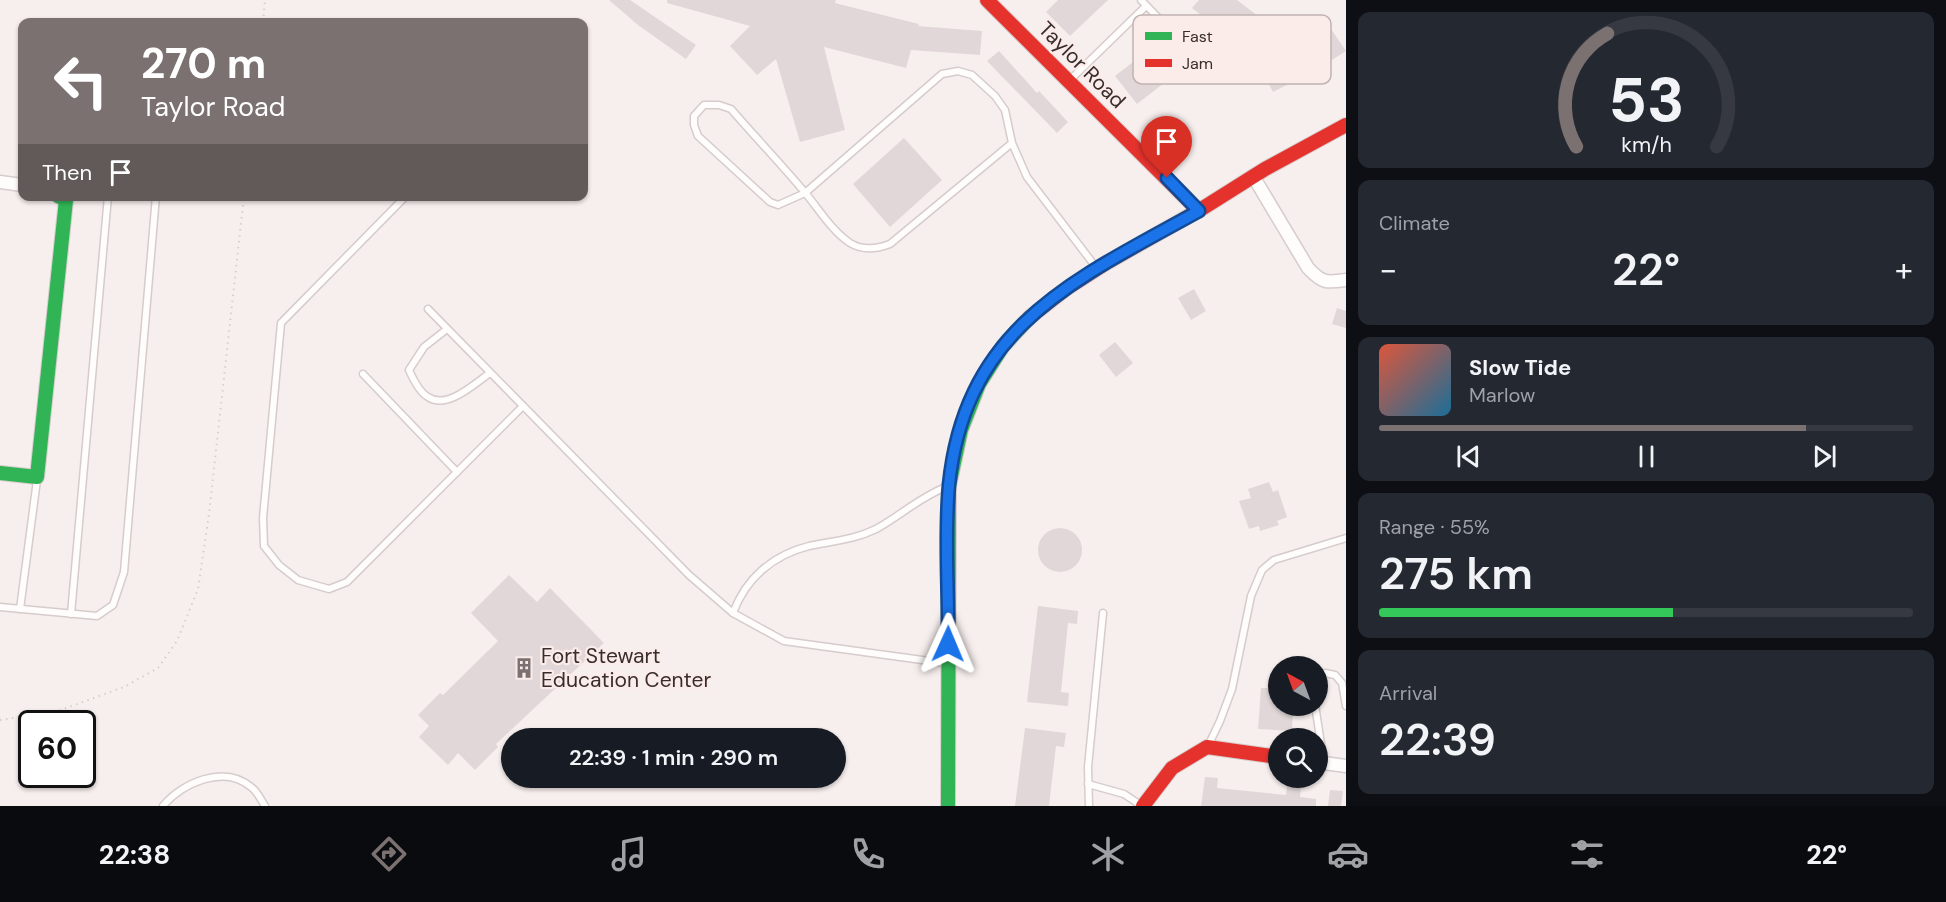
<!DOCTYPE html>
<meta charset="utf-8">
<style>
body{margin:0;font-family:"DM Sans",sans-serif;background:#242831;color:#f1f3f6;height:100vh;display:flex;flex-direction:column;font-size:22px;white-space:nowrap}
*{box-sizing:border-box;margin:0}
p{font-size:20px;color:#9ea1a6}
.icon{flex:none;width:33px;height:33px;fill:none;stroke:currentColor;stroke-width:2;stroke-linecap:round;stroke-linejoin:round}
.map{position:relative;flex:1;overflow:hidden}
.details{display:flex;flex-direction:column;gap:12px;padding:12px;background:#0d0f14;width:600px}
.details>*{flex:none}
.banner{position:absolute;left:18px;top:18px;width:570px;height:183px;border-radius:12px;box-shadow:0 2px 4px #0004;background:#7a7170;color:#fff;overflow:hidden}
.needle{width:39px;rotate:319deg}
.buttons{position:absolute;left:1268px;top:656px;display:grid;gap:12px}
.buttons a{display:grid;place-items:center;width:60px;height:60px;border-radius:50%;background:#171b24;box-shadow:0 2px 4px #0004;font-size:30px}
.speed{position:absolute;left:18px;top:710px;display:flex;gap:12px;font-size:30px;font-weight:700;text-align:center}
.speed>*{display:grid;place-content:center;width:78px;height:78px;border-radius:50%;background:#171b24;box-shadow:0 2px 4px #0004;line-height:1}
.speed .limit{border:3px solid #111;border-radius:9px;background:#fff;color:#111}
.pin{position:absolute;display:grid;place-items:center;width:51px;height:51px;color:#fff;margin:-62px -26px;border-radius:50% 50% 50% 0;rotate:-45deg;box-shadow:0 0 6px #0007}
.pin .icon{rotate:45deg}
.me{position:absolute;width:66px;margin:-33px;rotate:1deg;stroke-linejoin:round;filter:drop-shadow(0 0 4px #0008)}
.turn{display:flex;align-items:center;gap:21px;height:126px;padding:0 24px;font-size:27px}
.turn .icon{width:78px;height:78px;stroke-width:2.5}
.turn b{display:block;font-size:42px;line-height:51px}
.then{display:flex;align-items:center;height:57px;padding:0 24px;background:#0003;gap:12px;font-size:22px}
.big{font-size:45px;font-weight:600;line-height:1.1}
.details .card{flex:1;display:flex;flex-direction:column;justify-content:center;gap:9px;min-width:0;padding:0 21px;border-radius:12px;background:#242831}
.details .dial{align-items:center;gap:0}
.dial svg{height:156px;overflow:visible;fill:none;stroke:#363941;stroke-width:7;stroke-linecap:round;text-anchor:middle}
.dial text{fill:#f1f3f6;stroke:none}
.song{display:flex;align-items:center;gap:18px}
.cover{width:72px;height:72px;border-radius:9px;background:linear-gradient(135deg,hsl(10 70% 55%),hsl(200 70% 35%))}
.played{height:6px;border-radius:3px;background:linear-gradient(90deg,#7a7170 80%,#363941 80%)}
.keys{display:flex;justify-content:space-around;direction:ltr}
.heat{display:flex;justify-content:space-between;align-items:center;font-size:33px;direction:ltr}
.charge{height:9px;border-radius:4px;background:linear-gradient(90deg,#34c759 55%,#363941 0)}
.trip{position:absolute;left:501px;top:728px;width:345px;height:60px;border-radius:30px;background:#171b24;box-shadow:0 2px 4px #0004;font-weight:600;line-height:60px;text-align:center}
.tabs{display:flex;height:96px;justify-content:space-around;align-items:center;background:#090b0e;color:#9ea1a6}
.tabs .icon{width:42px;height:42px}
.tabs .active{color:#7a7170}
.tabs b{font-size:27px;color:#f1f3f6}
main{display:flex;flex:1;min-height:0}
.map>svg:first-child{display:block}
.building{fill:#e1d7d8}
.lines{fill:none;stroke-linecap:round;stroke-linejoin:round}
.lane-casing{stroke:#d5cccb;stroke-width:9}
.street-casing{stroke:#d5cccb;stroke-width:15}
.fast-casing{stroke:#d5cccb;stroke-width:16}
.jam-casing{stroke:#d5cccb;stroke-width:16}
.path{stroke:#d3d0d0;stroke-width:2;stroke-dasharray:1.5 4.5;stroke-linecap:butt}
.lane{stroke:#fefdfc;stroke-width:6}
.street{stroke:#fefdfc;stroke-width:12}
.fast{stroke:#30b455;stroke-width:14}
.jam{stroke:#e5322d;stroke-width:14}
.route-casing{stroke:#114b97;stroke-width:15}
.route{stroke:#1a73e8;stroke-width:10}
.labels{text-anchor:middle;stroke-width:4.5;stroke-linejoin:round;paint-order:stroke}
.street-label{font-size:21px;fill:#372d2c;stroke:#fbecea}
.poi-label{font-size:21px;fill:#372d2c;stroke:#fbecea;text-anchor:start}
.key{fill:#fbecea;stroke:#c0b3b1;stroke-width:1.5}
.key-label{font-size:16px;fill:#372d2c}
</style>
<main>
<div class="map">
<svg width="1346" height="806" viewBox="0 0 1346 806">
<rect width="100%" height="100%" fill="#f7efee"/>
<!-- building -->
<g class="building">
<polygon points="609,0 630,0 696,45 686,59 638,25"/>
<polygon points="667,0 836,0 835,3 919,24 918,26 982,31 980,55 911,50 906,68 824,47 845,130 800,142 776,59 757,75 730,46 750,26 667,3"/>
<polygon points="1058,0 1108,0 1070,36 1046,12"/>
<polygon points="1199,0 1237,0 1262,19 1240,46 1192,8"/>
<polygon points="1331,29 1346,51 1321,67 1306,45"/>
<polygon points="1151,48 1173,76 1137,104 1115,76"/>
<polygon points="999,51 1037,93 1039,91 1068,122 1057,133 987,61"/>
<polygon points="1287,55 1300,78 1273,92 1261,69"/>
<polygon points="904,138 942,180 890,227 853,184"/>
<polygon points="1194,289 1206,311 1191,320 1178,298"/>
<polygon points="1337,308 1346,311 1346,328 1332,324"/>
<polygon points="1115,342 1133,363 1116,377 1099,355"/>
<polygon points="1269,482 1273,492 1278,490 1287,517 1277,521 1279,525 1260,531 1259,526 1249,529 1239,501 1251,498 1248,489"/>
<circle cx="1060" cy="550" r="22"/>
<polygon points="509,575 537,602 550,588 604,643 496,744 498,747 475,770 458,753 448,765 419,737 429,726 418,715 440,693 443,695 498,641 471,613"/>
<polygon points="1038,606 1078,611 1077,624 1068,623 1061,692 1069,693 1068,706 1027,702"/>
<polygon points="1261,688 1278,688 1278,705 1293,705 1292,731 1258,729"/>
<polygon points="1025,728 1066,733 1064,747 1056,746 1049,806 1015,806"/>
<polygon points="1205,777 1218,778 1217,788 1286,795 1287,785 1301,787 1300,797 1316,799 1316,806 1201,806"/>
<polygon points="1330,790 1343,791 1341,806 1328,806"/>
</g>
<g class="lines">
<!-- lane casing -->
<g class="lane-casing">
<g id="lane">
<polyline points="1141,0 1204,65"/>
<polyline points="1071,79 1146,6"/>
<path d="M1012,143L890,244C877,249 863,251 850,243C833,232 820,211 807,195C783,166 756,138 731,109L719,105H704L694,116V125L698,136L770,202L778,205L805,193L942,74L958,71L972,75L995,96L1005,110L1012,143L1027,177L1095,266"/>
<polyline points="406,196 281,323 263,518 264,546 279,565 298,580 329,589 347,582 523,406"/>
<polyline points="428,309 689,575 733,613 784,641 944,663"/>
<path d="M447,329L424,347L409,370C413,379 419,392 428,397C447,410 474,384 490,373"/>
<polyline points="363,374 457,472"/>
<polyline points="0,607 97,616 113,605 124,572 156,196"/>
<polyline points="20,609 37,480"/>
<path d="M733,613C746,578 773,555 809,546C832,541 854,540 876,529C900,516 920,497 946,487"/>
<polyline points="71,614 108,196"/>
<polyline points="1317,677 1325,673 1335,675 1342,683 1346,706"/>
<polyline points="1315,705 1324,763"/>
<polyline points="1209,744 1220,721 1232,689 1251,596 1262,570 1274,560 1346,538"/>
<polyline points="1088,784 1124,794 1142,806"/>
<path d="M163,806C182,783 224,764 251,787C257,791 261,800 265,806"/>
<polyline points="1089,806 1088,767 1103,613"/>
</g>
</g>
<!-- street casing -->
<g class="street-casing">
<g id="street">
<path d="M1253,176L1308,268C1322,283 1326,283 1346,280"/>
<polyline points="0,182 22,185"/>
<polyline points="1317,762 1346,766"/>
</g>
</g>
<!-- fast casing -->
<g class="fast-casing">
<g id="fast">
<polyline points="0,473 37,477 66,200 58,196"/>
<polyline points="948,806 949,486 961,430 979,384 1003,346 1030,317"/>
</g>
</g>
<!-- jam casing -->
<g class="jam-casing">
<g id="jam">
<polyline points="987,0 1199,211"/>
<polyline points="1030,317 1067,288 1106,263 1203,208 1265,169 1346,125"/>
<polyline points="1143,806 1172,768 1207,747 1278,757"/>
</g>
</g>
<!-- path -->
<g class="path">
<polyline points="263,22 265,0"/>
<polyline points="0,720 55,712 124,687 158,668 177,641 198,589 209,514 244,196"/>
</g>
<!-- lane -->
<use href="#lane" class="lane"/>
<!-- street -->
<use href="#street" class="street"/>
<!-- fast -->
<use href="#fast" class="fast"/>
<!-- jam -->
<use href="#jam" class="jam"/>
</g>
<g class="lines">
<!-- route casing -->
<g class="route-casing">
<path id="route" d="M948,644C949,591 944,537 949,485C965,326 1076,279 1199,211L1167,178"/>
</g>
<!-- route -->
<use href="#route" class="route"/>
</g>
<!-- icons -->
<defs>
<g id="building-bare" transform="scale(1.62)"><path d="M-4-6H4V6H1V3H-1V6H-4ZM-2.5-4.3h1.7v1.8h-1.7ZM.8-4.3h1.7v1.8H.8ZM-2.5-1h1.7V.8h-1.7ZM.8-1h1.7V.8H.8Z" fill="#7a7170" stroke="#fbecea" stroke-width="2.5" paint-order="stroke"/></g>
</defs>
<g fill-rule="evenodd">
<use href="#building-bare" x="524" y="668"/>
</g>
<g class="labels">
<!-- street labels -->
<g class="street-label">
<text transform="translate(1082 65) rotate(45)" y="7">Taylor Road</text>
</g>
<!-- poi labels -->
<g class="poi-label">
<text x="541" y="663">Fort Stewart<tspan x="541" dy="24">Education Center</tspan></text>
</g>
</g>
<!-- legend -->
<rect x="1133" y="15" width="198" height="69" rx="9" class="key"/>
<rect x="1145" y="32" width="27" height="8" fill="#30b455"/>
<rect x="1145" y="59" width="27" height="8" fill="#e5322d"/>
<g class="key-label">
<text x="1182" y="42">Fast</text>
<text x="1182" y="69">Jam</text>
</g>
</svg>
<div class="buttons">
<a><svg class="needle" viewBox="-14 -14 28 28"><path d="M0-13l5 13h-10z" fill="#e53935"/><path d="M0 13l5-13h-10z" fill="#9ea1a6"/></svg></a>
<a><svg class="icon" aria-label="search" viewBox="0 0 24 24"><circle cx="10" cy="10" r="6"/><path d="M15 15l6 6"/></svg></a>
</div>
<div class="speed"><div class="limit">60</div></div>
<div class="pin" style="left:1167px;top:178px;background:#d93025"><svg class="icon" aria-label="arrive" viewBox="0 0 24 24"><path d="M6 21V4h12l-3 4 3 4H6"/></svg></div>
<svg class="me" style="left:948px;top:644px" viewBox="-20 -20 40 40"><path d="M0-17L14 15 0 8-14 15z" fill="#1a73e8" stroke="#fff" stroke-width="4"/></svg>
<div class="trip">22:39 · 1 min · 290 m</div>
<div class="banner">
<div class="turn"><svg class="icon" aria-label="left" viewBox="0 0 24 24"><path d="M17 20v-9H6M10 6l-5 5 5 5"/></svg><div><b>270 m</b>Taylor Road</div></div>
<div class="then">Then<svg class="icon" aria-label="arrive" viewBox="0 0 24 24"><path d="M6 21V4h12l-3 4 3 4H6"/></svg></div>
</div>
</div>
<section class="details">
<div class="card dial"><svg viewBox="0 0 100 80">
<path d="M14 69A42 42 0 1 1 86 69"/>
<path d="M14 69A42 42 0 0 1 30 11" stroke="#7a7170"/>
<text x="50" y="56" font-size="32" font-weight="700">53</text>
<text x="50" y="72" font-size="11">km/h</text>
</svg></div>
<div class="card"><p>Climate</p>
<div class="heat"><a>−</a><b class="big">22°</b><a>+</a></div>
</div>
<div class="card">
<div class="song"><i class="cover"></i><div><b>Slow Tide</b><p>Marlow</p></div></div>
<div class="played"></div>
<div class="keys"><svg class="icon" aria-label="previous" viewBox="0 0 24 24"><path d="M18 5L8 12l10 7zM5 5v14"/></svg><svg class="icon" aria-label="pause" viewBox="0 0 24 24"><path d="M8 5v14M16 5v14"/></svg><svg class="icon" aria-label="next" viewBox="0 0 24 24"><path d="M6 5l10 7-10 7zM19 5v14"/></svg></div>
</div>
<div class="card"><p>Range · 55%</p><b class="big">275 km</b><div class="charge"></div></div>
<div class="card"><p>Arrival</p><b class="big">22:39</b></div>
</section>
</main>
<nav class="tabs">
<b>22:38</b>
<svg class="icon active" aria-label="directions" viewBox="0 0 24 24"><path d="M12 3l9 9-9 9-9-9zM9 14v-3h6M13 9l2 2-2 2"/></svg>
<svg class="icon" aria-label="music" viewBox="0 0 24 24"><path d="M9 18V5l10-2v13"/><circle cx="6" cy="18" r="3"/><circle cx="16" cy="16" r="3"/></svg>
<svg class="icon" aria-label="phone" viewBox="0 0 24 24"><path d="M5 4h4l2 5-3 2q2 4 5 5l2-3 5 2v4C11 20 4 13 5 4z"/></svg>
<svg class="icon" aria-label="climate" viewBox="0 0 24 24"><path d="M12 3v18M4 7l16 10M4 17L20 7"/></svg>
<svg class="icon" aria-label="car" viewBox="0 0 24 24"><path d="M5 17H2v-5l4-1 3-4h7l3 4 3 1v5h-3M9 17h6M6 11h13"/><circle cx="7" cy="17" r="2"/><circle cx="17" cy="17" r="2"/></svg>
<svg class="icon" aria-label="filters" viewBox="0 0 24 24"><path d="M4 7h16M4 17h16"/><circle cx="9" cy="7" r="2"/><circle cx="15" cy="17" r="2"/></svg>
<b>22°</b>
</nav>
